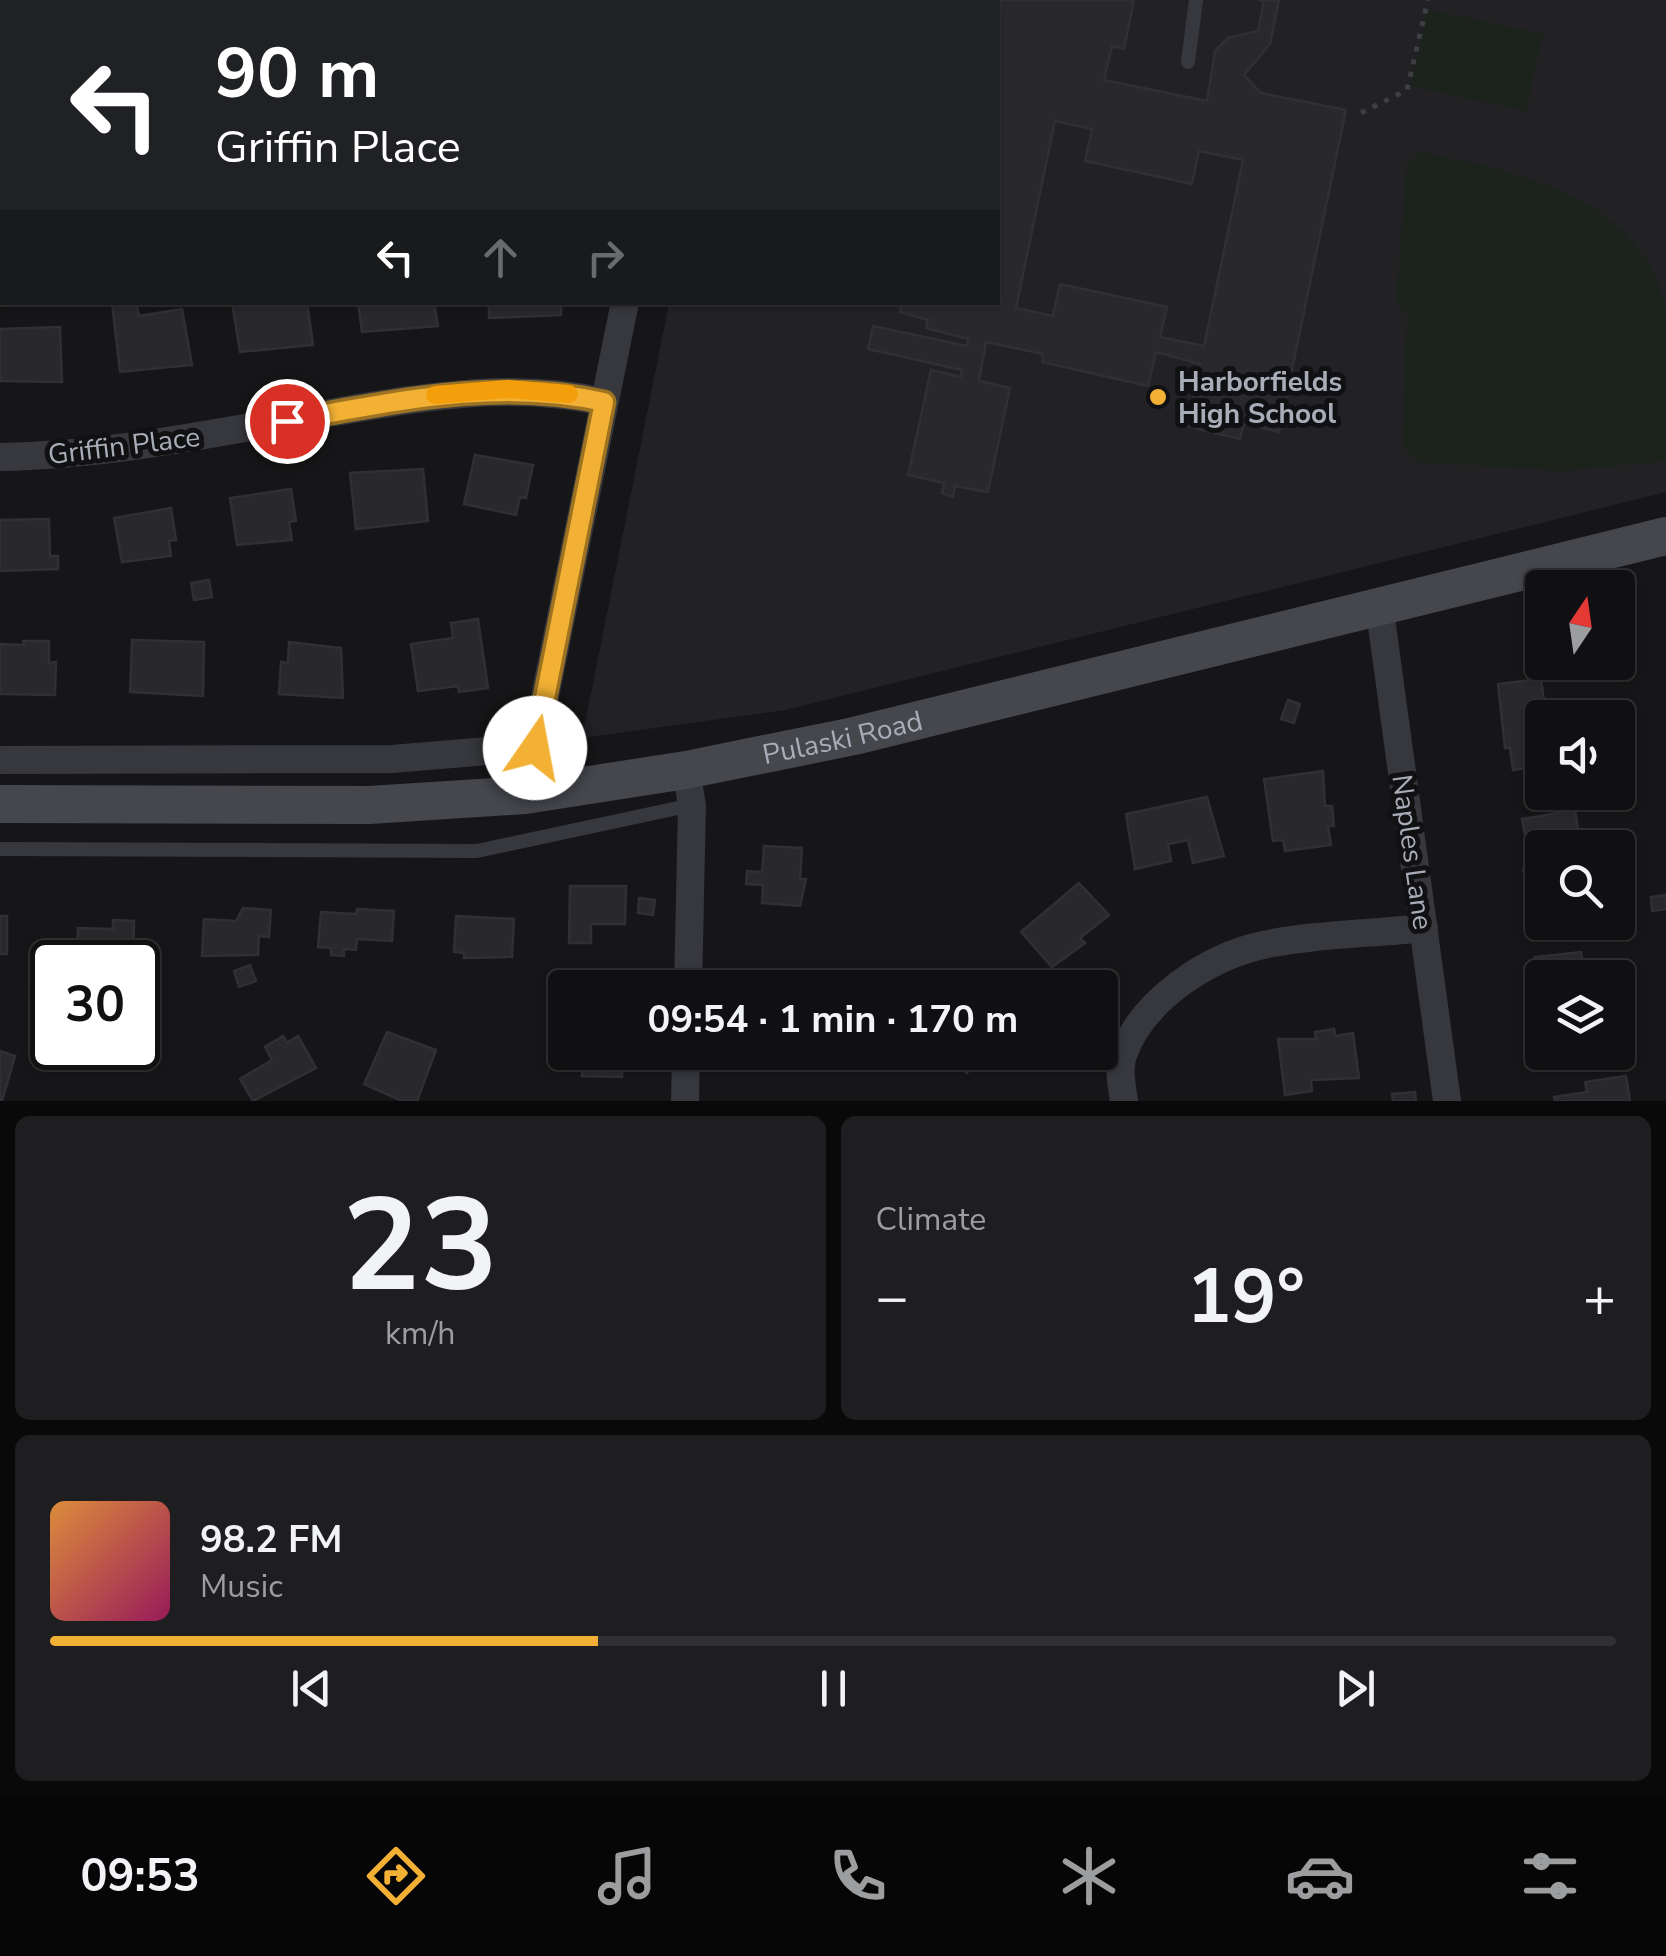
<!DOCTYPE html>
<meta charset="utf-8">
<style>
body{margin:0;font-family:"Nunito Sans",sans-serif;background:#1e1e20;color:#f1f3f6;height:100vh;display:flex;flex-direction:column;font-size:38px;white-space:nowrap}
*{box-sizing:border-box;margin:0}
p{font-size:32px;color:#9c9d9f}
.icon{flex:none;width:55px;height:55px;fill:none;stroke:currentColor;stroke-width:2;stroke-linecap:round;stroke-linejoin:round}
.map{position:relative;height:1101px;overflow:hidden}
.panel{display:flex;flex-direction:column;gap:15px;padding:15px;background:#09090a;flex:1}
.panel>*{flex:none}
.banner{position:absolute;left:0px;top:0px;width:1000px;height:305px;box-shadow:0 2px 8px #0004,0 0 0 2px #303032;background:#202124;color:#fff;overflow:hidden}
.needle{width:65px;rotate:13deg}
.controls{position:absolute;left:1525px;top:570px;display:grid;gap:20px}
.controls a{display:grid;place-items:center;width:110px;height:110px;border-radius:10px;background:#101012;box-shadow:0 2px 8px #0004,0 0 0 2px #303032;font-size:50px}
.speed{position:absolute;left:30px;top:940px;display:flex;gap:20px;font-size:50px;font-weight:700;text-align:center}
.speed>*{display:grid;place-content:center;width:130px;height:130px;border-radius:50%;background:#101012;box-shadow:0 2px 8px #0004,0 0 0 2px #303032;line-height:1}
.speed .limit{border:5px solid #111;border-radius:15px;background:#fff;color:#111}
.pin{position:absolute;display:grid;place-items:center;width:85px;height:85px;color:#fff;margin:-42px;border:5px solid #fff;border-radius:50%;box-shadow:0 2px 10px #0007}
.me{position:absolute;width:110px;margin:-55px;rotate:12deg;stroke-linejoin:round;filter:drop-shadow(0 0 8px #0008)}
.turn{display:flex;align-items:center;gap:35px;height:210px;padding:0 50px;font-size:45px}
.turn .icon{width:130px;height:130px;stroke-width:2.5}
.turn b{display:block;font-size:70px;line-height:85px}
.lanes{display:flex;align-items:center;height:95px;padding:0 50px;background:#0003;justify-content:center;gap:50px;direction:ltr}
.lanes .off{opacity:.35}
.big{font-size:75px;font-weight:700;line-height:1.1}
.panel .card{flex:1;display:flex;flex-direction:column;justify-content:center;gap:15px;min-width:0;padding:0 35px;border-radius:15px;background:#1e1e20}
.panel .dial{align-items:center;gap:0}
.dial b{font-size:130px;line-height:1}
.song{display:flex;align-items:center;gap:30px}
.cover{width:120px;height:120px;border-radius:15px;background:linear-gradient(135deg,hsl(30 70% 55%),hsl(330 70% 35%))}
.played{height:10px;border-radius:5px;background:linear-gradient(90deg,#f2b134 35%,#303032 35%)}
.keys{display:flex;justify-content:space-around;direction:ltr}
.heat{display:flex;justify-content:space-between;align-items:center;font-size:55px;direction:ltr}
.panel .tiles{flex:1;display:grid;gap:15px;grid-template-columns:1fr 1fr}
.card:last-child{grid-column:span 2}
.trip{position:absolute;left:548px;top:970px;width:570px;height:100px;border-radius:10px;background:#101012;box-shadow:0 2px 8px #0004,0 0 0 2px #303032;font-weight:700;line-height:100px;text-align:center}
.tab-bar{display:flex;height:160px;justify-content:space-around;align-items:center;background:#060607;color:#9c9d9f}
.tab-bar .icon{width:70px;height:70px}
.tab-bar .active{color:#f2b134}
.tab-bar b{font-size:45px;color:#f1f3f6}
.map>svg:first-child{display:block}
.built{fill:#222225}
.green{fill:#1c231d}
.building{fill:#29292c;stroke:#303034;stroke-width:2.5;fill-rule:evenodd}
.lines{fill:none;stroke-linecap:round;stroke-linejoin:round}
.path{stroke:#3d3f44;stroke-width:5;stroke-dasharray:5 8;stroke-linecap:butt}
.lane{stroke:#37383d;stroke-width:14}
.street{stroke:#37383d;stroke-width:28}
.secondary{stroke:#45474d;stroke-width:38}
.route-casing{stroke:#9d7322;stroke-width:25}
.route{stroke:#f2b134;stroke-width:18}
.slow{stroke:#f59e0b;stroke-width:18}
.poi-dot{fill:#f2b134;stroke:#111113;stroke-width:4}
.labels{text-anchor:middle;stroke-width:10;stroke-linejoin:round;paint-order:stroke}
.poi-label{font-size:28px;font-weight:bold;fill:#a8adb8;stroke:#111113;text-anchor:start}
.street-label{font-size:28px;fill:#a8adb8;stroke:#111113}
</style>
<div class="map">
<svg width="1666" height="1101" viewBox="0 0 1666 1101">
<rect width="100%" height="100%" fill="#161618"/>
<!-- built -->
<polygon class="built" points="730,0 1666,0 1666,492 785,710 582,738 669,303 998,302 998,2"/>
<!-- green -->
<g class="green">
<polygon points="1427,9 1543,34 1526,111 1410,86"/>
<path d="M1419,152C1514,170 1648,198 1666,314C1666,361 1666,414 1666,461L1564,471L1417,462L1402,447L1407,313L1396,302L1407,164Z"/>
</g>
<!-- building -->
<g class="building">
<polygon points="133,0 207,0 208,2 134,2"/>
<rect x="285" y="0" width="60" height="2"/>
<path d="M951,0H1134L1124,49L1112,46L1104,80L1207,101L1215,51L1228,38L1258,31L1264,1L1259,0H1279L1270,44L1244,75L1261,93L1346,110L1279,432L1244,423L1240,439L1187,426L1200,364L1156,352L1148,386L1042,362L1043,354L986,342L979,381L1010,388L988,492L955,486L953,497L942,493L944,483L908,475L931,370L961,377L962,370L868,349L873,326L967,346L968,339L926,328L928,320L900,312L902,302H998V2ZM1055,121L1092,129L1085,161L1192,184L1199,151L1243,160L1204,346L1160,337L1167,307L1060,284L1053,316L1016,308Z"/>
<polygon points="0,10 2,10 2,62 0,52"/>
<polygon points="112,302 136,302 139,316 182,309 192,365 120,372"/>
<polygon points="232,302 307,302 313,345 240,352"/>
<polygon points="358,302 434,302 438,326 362,332"/>
<polygon points="489,302 561,302 561,315 489,318"/>
<polygon points="60,327 62,382 0,381 0,329"/>
<polygon points="475,455 533,465 526,498 520,497 516,515 464,504"/>
<polygon points="423,469 428,521 356,529 350,473"/>
<polygon points="291,489 296,521 289,522 292,540 237,545 230,498"/>
<polygon points="171,508 176,540 169,541 171,556 122,562 114,518"/>
<polygon points="49,519 50,556 58,556 58,569 0,571 0,520"/>
<polygon points="209,580 212,597 194,600 191,583"/>
<polygon points="478,619 488,688 459,692 458,686 418,691 411,644 453,638 451,623"/>
<polygon points="132,640 204,642 203,696 130,692"/>
<polygon points="23,641 49,641 49,663 56,662 55,695 0,694 0,644 24,645"/>
<polygon points="289,642 341,648 343,698 279,694 281,662 288,663"/>
<polygon points="1541,679 1545,709 1555,708 1556,718 1542,718 1542,766 1513,770 1510,748 1505,748 1498,684"/>
<polygon points="1288,700 1300,704 1294,723 1281,719"/>
<polygon points="1323,771 1325,806 1332,806 1334,826 1328,826 1331,845 1285,851 1283,840 1273,841 1264,779"/>
<polygon points="1207,797 1224,856 1193,863 1188,840 1168,844 1171,861 1135,869 1126,814"/>
<polygon points="1575,810 1581,848 1542,848 1542,863 1540,847 1528,849 1522,819"/>
<polygon points="764,846 802,848 800,879 806,879 800,906 762,903 763,885 746,884 747,871 762,872"/>
<polygon points="1542,865 1542,897 1529,899 1523,869"/>
<polygon points="1079,883 1109,915 1080,938 1085,943 1052,967 1021,932"/>
<polygon points="570,886 626,886 625,924 591,924 591,943 569,943"/>
<polygon points="1666,895 1666,909 1652,911 1651,897"/>
<polygon points="639,898 655,900 653,915 638,913"/>
<polygon points="243,908 271,910 269,937 259,936 258,955 202,956 204,919 236,921"/>
<polygon points="357,909 394,911 392,941 357,939 356,950 344,949 344,956 331,955 331,948 318,947 321,912 356,914"/>
<rect x="0" y="916" width="7" height="38"/>
<polygon points="456,916 514,919 512,957 464,958 464,953 454,952"/>
<polygon points="113,920 134,921 133,962 77,962 78,928 113,929"/>
<polygon points="1581,952 1585,978 1542,978 1542,987 1535,957"/>
<polygon points="250,965 256,981 239,987 234,971"/>
<polygon points="972,970 994,988 959,988"/>
<polygon points="924,973 943,988 915,988"/>
<polygon points="30,975 42,975 41,994 29,994"/>
<polygon points="760,978 806,980 805,988 759,988"/>
<polygon points="1334,1029 1335,1036 1353,1033 1359,1078 1311,1080 1312,1091 1285,1095 1278,1039 1316,1039 1315,1032"/>
<polygon points="387,1032 436,1050 417,1101 402,1101 364,1084"/>
<polygon points="283,1036 287,1043 298,1036 316,1068 253,1101 240,1079 272,1060 265,1047"/>
<polygon points="0,1051 15,1056 2,1101 0,1101"/>
<polygon points="575,1052 622,1052 622,1077 582,1076 582,1061 574,1061"/>
<polygon points="941,1052 983,1052 967,1073"/>
<polygon points="1626,1076 1630,1101 1555,1101 1554,1097 1587,1092 1585,1082"/>
<polygon points="1415,1092 1416,1101 1393,1101 1392,1094"/>
</g>
<g class="lines">
<!-- path -->
<polyline class="path" points="1361,113 1407,90 1428,0"/>
<!-- lane -->
<g class="lane">
<polyline points="1188,62 1196,0"/>
<polyline points="0,849 477,851 692,805"/>
</g>
<!-- street -->
<g class="street">
<polyline points="688,2 688,0"/>
<polyline points="0,137 2,137"/>
<path d="M0,457C107,455 212,434 317,415C414,399 506,380 604,402"/>
<polyline points="1379,604 1447,1101"/>
<polyline points="0,760 392,759 535,747"/>
<polyline points="686,770 692,805 688,988"/>
<polyline points="525,795 625,302"/>
<polyline points="685,1101 686,1052"/>
<path d="M1124,1101C1122,1086 1118,1070 1123,1055C1142,1000 1208,957 1263,945C1314,934 1371,934 1424,928"/>
</g>
<!-- secondary -->
<path class="secondary" id="s1" d="M0,804L369,805L525,795L686,770L854,736L1666,536"/>
</g>
<g class="lines">
<!-- route casing -->
<g class="route-casing">
<path id="route" d="M287,421C394,402 496,378 604,402L535,748"/>
</g>
<!-- route -->
<use href="#route" class="route"/>
<!-- slow -->
<polyline class="slow" points="435,395 507,389 569,394"/>
</g>
<!-- markers -->
<circle class="poi-dot" cx="1158" cy="397" r="10"/>
<g class="labels">
<!-- poi labels -->
<g class="poi-label">
<text x="1178" y="391">Harborfields<tspan x="1178" dy="32">High School</tspan></text>
</g>
<!-- street labels -->
<g class="street-label">
<text transform="translate(124 445) rotate(-7)" y="10">Griffin Place</text>
<text dy="10" stroke="none"><textPath href="#s1" startOffset="848">Pulaski Road</textPath></text>
<text transform="translate(1413 852) rotate(82)" y="10">Naples Lane</text>
</g>
</g>
</svg>
<div class="controls">
<a><svg class="needle" viewBox="-14 -14 28 28"><path d="M0-13l5 13h-10z" fill="#e53935"/><path d="M0 13l5-13h-10z" fill="#9c9d9f"/></svg></a>
<a><svg class="icon" aria-label="sound" viewBox="0 0 24 24"><path d="M4 9h4l5-4v14l-5-4H4zM17 9q2 3 0 6"/></svg></a>
<a><svg class="icon" aria-label="search" viewBox="0 0 24 24"><circle cx="10" cy="10" r="6"/><path d="M15 15l6 6"/></svg></a>
<a><svg class="icon" aria-label="layers" viewBox="0 0 24 24"><path d="M12 4l9 5-9 5-9-5zM3 14l9 5 9-5"/></svg></a>
</div>
<div class="speed"><div class="limit">30</div></div>
<div class="pin" style="left:287px;top:421px;background:#d93025"><svg class="icon" aria-label="arrive" viewBox="0 0 24 24"><path d="M6 21V4h12l-3 4 3 4H6"/></svg></div>
<svg class="me" style="left:535px;top:748px" viewBox="-20 -20 40 40"><circle r="19" fill="#fff"/><path d="M0-13L10 11 0 6-10 11z" fill="#f2b134"/></svg>
<div class="trip">09:54 · 1 min · 170 m</div>
<div class="banner">
<div class="turn"><svg class="icon" aria-label="left" viewBox="0 0 24 24"><path d="M17 20v-9H6M10 6l-5 5 5 5"/></svg><div><b>90 m</b>Griffin Place</div></div>
<div class="lanes"><svg class="icon" aria-label="left" viewBox="0 0 24 24"><path d="M17 20v-9H6M10 6l-5 5 5 5"/></svg><svg class="icon off" aria-label="ahead" viewBox="0 0 24 24"><path d="M12 20V5M6 11l6-6 6 6"/></svg><svg class="icon off" aria-label="right" viewBox="0 0 24 24"><path d="M7 20v-9h11M14 6l5 5-5 5"/></svg></div>
</div>
</div>
<section class="panel">
<div class="tiles">
<div class="card dial"><b>23</b><p>km/h</p></div>
<div class="card"><p>Climate</p>
<div class="heat"><a>−</a><b class="big">19°</b><a>+</a></div>
</div>
<div class="card">
<div class="song"><i class="cover"></i><div><b>98.2 FM</b><p>Music</p></div></div>
<div class="played"></div>
<div class="keys"><svg class="icon" aria-label="previous" viewBox="0 0 24 24"><path d="M18 5L8 12l10 7zM5 5v14"/></svg><svg class="icon" aria-label="pause" viewBox="0 0 24 24"><path d="M8 5v14M16 5v14"/></svg><svg class="icon" aria-label="next" viewBox="0 0 24 24"><path d="M6 5l10 7-10 7zM19 5v14"/></svg></div>
</div>
</div>
</section>
<nav class="tab-bar">
<b>09:53</b>
<svg class="icon active" aria-label="directions" viewBox="0 0 24 24"><path d="M12 3l9 9-9 9-9-9zM9 14v-3h6M13 9l2 2-2 2"/></svg>
<svg class="icon" aria-label="music" viewBox="0 0 24 24"><path d="M9 18V5l10-2v13"/><circle cx="6" cy="18" r="3"/><circle cx="16" cy="16" r="3"/></svg>
<svg class="icon" aria-label="phone" viewBox="0 0 24 24"><path d="M5 4h4l2 5-3 2q2 4 5 5l2-3 5 2v4C11 20 4 13 5 4z"/></svg>
<svg class="icon" aria-label="climate" viewBox="0 0 24 24"><path d="M12 3v18M4 7l16 10M4 17L20 7"/></svg>
<svg class="icon" aria-label="car" viewBox="0 0 24 24"><path d="M5 17H2v-5l4-1 3-4h7l3 4 3 1v5h-3M9 17h6M6 11h13"/><circle cx="7" cy="17" r="2"/><circle cx="17" cy="17" r="2"/></svg>
<svg class="icon" aria-label="filters" viewBox="0 0 24 24"><path d="M4 7h16M4 17h16"/><circle cx="9" cy="7" r="2"/><circle cx="15" cy="17" r="2"/></svg>
</nav>
